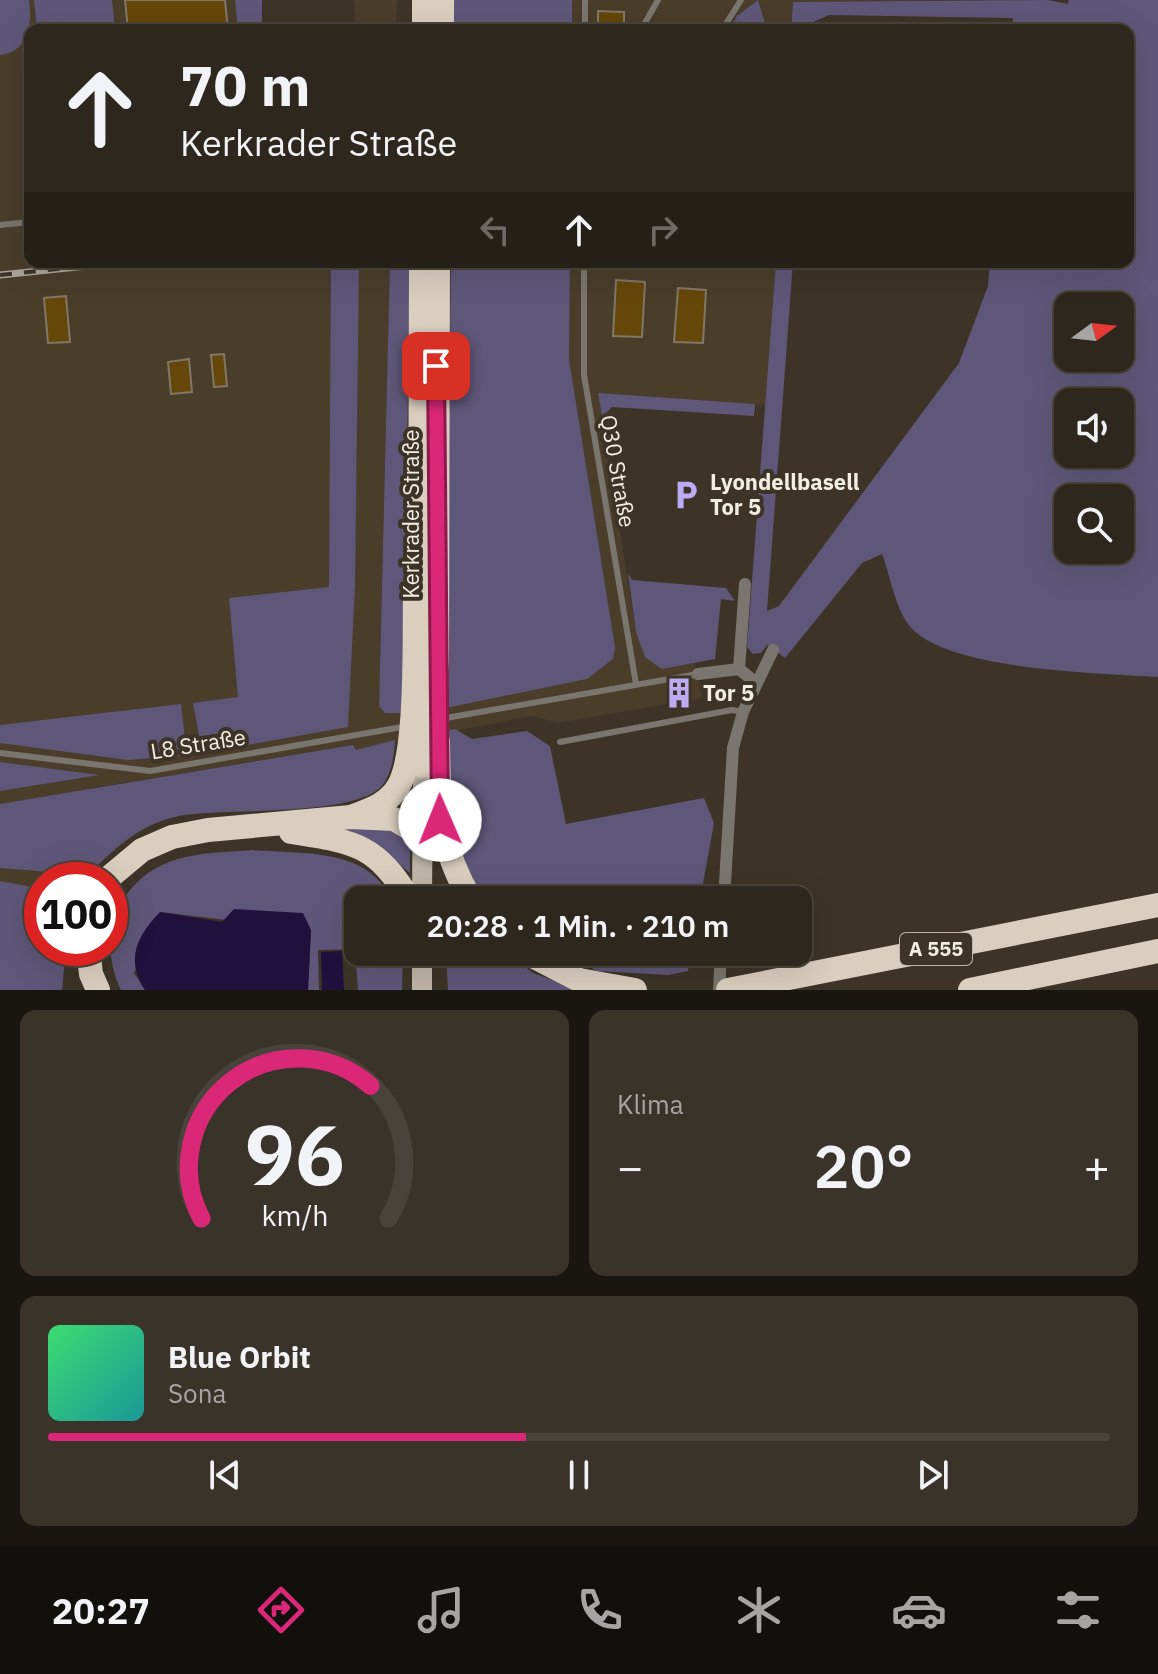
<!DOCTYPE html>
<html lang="de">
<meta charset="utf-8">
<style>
body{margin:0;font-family:"IBM Plex Sans",sans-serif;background:#3a332a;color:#f1f3f6;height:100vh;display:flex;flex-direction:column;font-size:30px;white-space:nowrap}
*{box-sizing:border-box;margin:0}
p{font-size:26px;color:#a7a5a4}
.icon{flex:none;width:44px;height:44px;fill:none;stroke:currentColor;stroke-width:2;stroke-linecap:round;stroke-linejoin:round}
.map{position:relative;height:990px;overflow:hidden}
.details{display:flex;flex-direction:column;gap:20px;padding:20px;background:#191510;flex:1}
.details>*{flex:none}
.banner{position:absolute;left:24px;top:24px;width:1110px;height:244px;border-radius:16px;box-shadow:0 8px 32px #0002,0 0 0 2px #49443b;background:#2e271d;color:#f1f3f6;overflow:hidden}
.needle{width:52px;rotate:75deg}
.fabs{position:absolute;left:1054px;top:292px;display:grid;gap:16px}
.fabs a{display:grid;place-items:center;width:80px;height:80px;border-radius:16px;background:#2e271d;box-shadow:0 8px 32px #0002,0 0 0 2px #49443b;font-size:40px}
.speed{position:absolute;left:24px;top:862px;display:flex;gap:16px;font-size:40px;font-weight:700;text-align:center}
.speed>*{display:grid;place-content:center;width:104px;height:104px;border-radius:50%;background:#2e271d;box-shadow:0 8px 32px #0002,0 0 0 2px #49443b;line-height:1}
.speed .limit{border:12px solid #d22;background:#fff;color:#111}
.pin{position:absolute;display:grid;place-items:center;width:68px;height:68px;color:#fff;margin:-34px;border-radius:16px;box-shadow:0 4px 12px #0006}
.me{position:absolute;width:88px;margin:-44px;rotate:359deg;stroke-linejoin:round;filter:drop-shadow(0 0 6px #0008)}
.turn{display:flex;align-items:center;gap:28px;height:168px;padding:0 24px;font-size:36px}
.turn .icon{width:104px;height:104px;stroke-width:2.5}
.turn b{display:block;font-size:56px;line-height:68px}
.lanes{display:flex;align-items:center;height:76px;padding:0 24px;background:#0003;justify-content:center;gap:40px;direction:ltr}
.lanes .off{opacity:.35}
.big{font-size:60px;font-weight:600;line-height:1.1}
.details .widget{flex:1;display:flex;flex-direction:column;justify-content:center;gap:12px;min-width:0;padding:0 28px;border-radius:16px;background:#3a332a}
.details .dial{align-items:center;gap:0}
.dial svg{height:208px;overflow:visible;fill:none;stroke:#49443b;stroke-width:7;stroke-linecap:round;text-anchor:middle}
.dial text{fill:#f1f3f6;stroke:none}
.song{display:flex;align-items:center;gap:24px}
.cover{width:96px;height:96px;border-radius:12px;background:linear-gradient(135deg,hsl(140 70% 55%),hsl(180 70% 35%))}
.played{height:8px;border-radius:4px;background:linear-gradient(90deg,#db2777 45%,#49443b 45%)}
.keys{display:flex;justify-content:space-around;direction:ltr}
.heat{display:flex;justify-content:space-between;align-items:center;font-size:44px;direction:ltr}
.details .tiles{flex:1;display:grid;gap:20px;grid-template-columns:1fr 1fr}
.widget:last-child{grid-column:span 2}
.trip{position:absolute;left:344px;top:886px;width:468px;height:80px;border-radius:16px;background:#2e271d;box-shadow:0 8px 32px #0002,0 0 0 2px #49443b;font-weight:600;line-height:80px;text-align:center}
.dock{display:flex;height:128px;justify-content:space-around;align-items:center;background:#12100c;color:#a7a5a4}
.dock .icon{width:56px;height:56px}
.dock .on{color:#db2777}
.dock b{font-size:36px;color:#f1f3f6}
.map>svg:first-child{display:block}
.built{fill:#4a3d2a}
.green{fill:#5f5779;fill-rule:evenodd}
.water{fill:#20103e}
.building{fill:#66470a;stroke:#817768;stroke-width:2}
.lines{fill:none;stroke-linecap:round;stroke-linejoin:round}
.lane{stroke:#7a766f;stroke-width:6}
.street{stroke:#7a766f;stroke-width:12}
.primary{stroke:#bfb5a8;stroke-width:20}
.highway{stroke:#dacebe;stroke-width:24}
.rail-casing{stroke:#aba49a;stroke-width:7}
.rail{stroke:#3d3427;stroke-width:4;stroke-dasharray:12;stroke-linecap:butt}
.route-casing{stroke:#8e194d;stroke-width:20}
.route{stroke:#db2777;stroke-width:14}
.labels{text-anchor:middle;stroke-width:8;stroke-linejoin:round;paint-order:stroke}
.shield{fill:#3d3427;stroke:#bcb6ac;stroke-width:2}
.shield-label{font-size:20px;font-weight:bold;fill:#f3eee5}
.street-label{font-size:22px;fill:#f3eee5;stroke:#3d3427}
.poi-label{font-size:22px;font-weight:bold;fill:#f3eee5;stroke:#3d3427;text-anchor:start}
</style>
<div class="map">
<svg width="1158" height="990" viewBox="0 0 1158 990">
<rect width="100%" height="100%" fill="#3d3427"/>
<!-- built -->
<g class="built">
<polygon points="0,0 262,0 262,30 30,30 30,262 390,262 379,705 403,713 446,708 586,679 613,659 615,647 569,359 570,262 776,262 767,405 598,394 636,632 661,668 695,663 703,698 558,723 532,716 355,750 353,745 92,788 66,874 42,880 36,990 0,990"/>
<polygon points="355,0 397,0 396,30 355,30"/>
<polygon points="572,0 1048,0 793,2 791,30 572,30"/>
</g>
<!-- green -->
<g class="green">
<path d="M0,0H29C32,24 30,51 0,55Z"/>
<polygon points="34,0 112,0 115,30 37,30"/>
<polygon points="235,0 262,0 262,30 238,30"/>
<rect x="454" y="0" width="118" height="30"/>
<polygon points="758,0 767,30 729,30 737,16"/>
<path d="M1048,0L1068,4L1069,0H1158V677C1102,673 942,671 908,624C895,606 890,575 882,554L862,563L785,658L767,645L761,653L753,654L747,647L776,262H793L767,611L779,606L959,363L988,286L990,262H1128V30H1012L1013,18L829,15L813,22L812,30H791L793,2ZM1068,306H1120V358H1068ZM1068,402H1120V454H1068ZM1068,498H1120V550H1068Z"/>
<polygon points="331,262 359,262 355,586 348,727 213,751 200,741 193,703 238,697 229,598 329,587"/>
<polygon points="390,262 410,262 403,713 385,713 379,706"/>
<polygon points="451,262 570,262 569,359 615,647 613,659 587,679 446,708"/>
<polygon points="598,393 755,404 754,416 612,407 602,417"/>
<polygon points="628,573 632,580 726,588 735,601 721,599 715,659 662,669 645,657 636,632"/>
<polygon points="181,704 186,748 182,756 128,760 0,743 0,725"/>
<polygon points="455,729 472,739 527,731 550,746 566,824 704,798 714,823 700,900 482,900 458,855 447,794 446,731"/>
<path d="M395,740C394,755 392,773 382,786C354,817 222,808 179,816C140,824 115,848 88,875L52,877V872L0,868V804L353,745L356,750Z"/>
<polygon points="0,762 99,775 0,791"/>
<polygon points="372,823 410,836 410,873 383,851 334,826"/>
<path d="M252,850C300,854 370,847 391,900H358V952H403L402,990H358L355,949L318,950L319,990H308L311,930L160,912L134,973L145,990H121C95,937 119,876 178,859C201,852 229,852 252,850Z"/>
<polygon points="0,881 42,889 42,948 66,948 62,990 0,990"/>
<polygon points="446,952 507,952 533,973 581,990 448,990"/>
<polygon points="541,952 691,952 688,971 668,975 597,971 568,956 563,962"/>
</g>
<!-- water -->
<g class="water">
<path d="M234,909L303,913L311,930L308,990H145C125,959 137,936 160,912L222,922Z"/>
<polygon points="342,951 344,990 322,990 321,952"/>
</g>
<!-- building -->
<g class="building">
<polygon points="125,0 225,0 228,30 128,30"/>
<polygon points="598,11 624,12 624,30 598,30"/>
<polygon points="616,280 645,282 642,337 613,336"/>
<polygon points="678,288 706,290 703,343 674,342"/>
<polygon points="66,296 70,342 48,343 44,298"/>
<polygon points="224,354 227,386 214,387 211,355"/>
<polygon points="189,359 192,392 171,394 168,362"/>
</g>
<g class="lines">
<!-- lane -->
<g class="lane">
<polyline points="585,30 585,0"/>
<polyline points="641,30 658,0"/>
<polyline points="722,30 741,0"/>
<polyline points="0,225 30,222"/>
<polyline points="584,262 584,375 636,684"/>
<polyline points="446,718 698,674"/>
<polyline points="560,742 732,710 743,712"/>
<polyline points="0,753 150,771 402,727"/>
</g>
<!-- street -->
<g class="street">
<polyline points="745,584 739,669 755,682"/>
<polyline points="698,674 739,669"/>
<polyline points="724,900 733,748 743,712 773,650"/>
<polyline points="719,990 721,952"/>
</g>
<!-- primary -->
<g class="primary">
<polyline points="422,900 423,766"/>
<polyline points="422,952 422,990"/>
</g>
<!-- highway -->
<g class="highway">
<polyline points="424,30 424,0"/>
<polyline points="442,30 442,0"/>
<polyline points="420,612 421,262"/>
<path d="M438,741C439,804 438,845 471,900"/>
<polyline points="423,766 437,662 438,262"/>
<path d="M351,817C369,810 387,805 398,787C418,755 414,637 415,595"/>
<path d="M291,832C354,842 375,843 410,900"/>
<polyline points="106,880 142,850 172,837 208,830 351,817 394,819 421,835"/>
<polyline points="88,948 91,974 98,990"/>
<polyline points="525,952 579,980 635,990"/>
<polyline points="728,990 1158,905"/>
<polyline points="970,990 1158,951"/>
</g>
<!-- rail casing -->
<g class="rail-casing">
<polyline id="rail" points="0,275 126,262"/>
</g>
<!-- rail -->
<use href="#rail" class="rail"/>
</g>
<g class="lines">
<!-- route casing -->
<g class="route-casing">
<polyline id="route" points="436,366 440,820"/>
</g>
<!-- route -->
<use href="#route" class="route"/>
</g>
<!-- icons -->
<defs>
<g id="parking-bare" transform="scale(2.4)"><path d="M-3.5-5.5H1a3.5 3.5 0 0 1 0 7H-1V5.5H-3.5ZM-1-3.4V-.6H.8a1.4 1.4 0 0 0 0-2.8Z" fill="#bcaaf5" stroke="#3d3427" stroke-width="2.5" paint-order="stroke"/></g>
<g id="building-bare" transform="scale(2.4)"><path d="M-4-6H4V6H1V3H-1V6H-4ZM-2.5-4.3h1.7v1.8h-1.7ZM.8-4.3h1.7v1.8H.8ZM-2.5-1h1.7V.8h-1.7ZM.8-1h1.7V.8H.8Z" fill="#bcaaf5" stroke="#3d3427" stroke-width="2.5" paint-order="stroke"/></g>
</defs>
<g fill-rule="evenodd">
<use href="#parking-bare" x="686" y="495"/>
<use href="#building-bare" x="679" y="693"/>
</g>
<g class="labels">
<!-- shield labels -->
<rect class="shield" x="900" y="933" width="72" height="32" rx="6"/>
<g class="shield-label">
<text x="936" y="956">A 555</text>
</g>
<!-- street labels -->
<g class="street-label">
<text transform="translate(618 471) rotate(80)" y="8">Q30 Straße</text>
<text transform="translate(411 514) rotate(-90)" y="8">Kerkrader Straße</text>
<text transform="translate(198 744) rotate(-9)" y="8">L8 Straße</text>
</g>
<!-- poi labels -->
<g class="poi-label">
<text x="710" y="490">Lyondellbasell<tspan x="710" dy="25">Tor 5</tspan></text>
<text x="703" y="701">Tor 5</text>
</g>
</g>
</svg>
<div class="fabs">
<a><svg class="needle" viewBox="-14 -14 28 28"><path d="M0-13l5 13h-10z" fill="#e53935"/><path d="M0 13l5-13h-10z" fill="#a7a5a4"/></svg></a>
<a><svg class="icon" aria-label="sound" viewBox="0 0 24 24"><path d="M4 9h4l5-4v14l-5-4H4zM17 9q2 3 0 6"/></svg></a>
<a><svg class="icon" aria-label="search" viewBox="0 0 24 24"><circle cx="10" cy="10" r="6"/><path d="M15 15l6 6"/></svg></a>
</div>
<div class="speed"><div class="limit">100</div></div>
<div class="pin" style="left:436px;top:366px;background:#d93025"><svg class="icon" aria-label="arrive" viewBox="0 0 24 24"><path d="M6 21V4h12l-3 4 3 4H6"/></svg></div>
<svg class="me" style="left:440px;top:820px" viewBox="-20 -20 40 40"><circle r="19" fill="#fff"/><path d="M0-13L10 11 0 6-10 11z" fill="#db2777"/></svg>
<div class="trip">20:28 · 1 Min. · 210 m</div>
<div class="banner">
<div class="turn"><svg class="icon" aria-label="ahead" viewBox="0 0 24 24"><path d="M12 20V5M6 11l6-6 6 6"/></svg><div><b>70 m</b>Kerkrader Straße</div></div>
<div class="lanes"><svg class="icon off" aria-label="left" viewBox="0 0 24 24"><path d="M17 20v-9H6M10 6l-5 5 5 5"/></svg><svg class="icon" aria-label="ahead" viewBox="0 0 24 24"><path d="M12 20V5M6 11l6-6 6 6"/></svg><svg class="icon off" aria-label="right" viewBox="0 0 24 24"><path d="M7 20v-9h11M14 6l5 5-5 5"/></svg></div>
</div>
</div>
<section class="details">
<div class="tiles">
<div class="widget dial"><svg viewBox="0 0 100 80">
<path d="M14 69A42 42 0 1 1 86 69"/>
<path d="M14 69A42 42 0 0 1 79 18" stroke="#db2777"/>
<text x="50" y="56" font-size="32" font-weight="700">96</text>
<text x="50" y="72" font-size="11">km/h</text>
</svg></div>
<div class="widget"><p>Klima</p>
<div class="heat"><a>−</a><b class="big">20°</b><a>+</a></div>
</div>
<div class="widget">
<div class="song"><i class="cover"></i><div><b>Blue Orbit</b><p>Sona</p></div></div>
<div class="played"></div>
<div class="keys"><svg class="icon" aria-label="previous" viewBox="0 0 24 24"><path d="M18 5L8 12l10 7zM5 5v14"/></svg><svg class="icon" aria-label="pause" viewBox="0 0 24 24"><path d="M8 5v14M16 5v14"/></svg><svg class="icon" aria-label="next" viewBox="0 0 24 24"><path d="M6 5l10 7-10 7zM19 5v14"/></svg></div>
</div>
</div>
</section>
<nav class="dock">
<b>20:27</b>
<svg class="icon on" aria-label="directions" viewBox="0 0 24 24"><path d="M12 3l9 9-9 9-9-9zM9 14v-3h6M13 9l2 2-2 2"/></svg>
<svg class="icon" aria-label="music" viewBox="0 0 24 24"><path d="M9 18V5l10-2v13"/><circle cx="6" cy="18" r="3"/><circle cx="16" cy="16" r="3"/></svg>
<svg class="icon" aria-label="phone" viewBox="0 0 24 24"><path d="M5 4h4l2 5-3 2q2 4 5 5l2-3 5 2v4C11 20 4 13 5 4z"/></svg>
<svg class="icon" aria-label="climate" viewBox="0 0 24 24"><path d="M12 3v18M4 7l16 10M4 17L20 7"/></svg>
<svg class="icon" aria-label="car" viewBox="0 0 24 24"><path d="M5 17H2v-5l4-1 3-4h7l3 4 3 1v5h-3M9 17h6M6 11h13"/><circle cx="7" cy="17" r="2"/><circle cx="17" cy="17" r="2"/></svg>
<svg class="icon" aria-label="filters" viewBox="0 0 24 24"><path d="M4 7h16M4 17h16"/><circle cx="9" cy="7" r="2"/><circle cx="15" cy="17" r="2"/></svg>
</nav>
